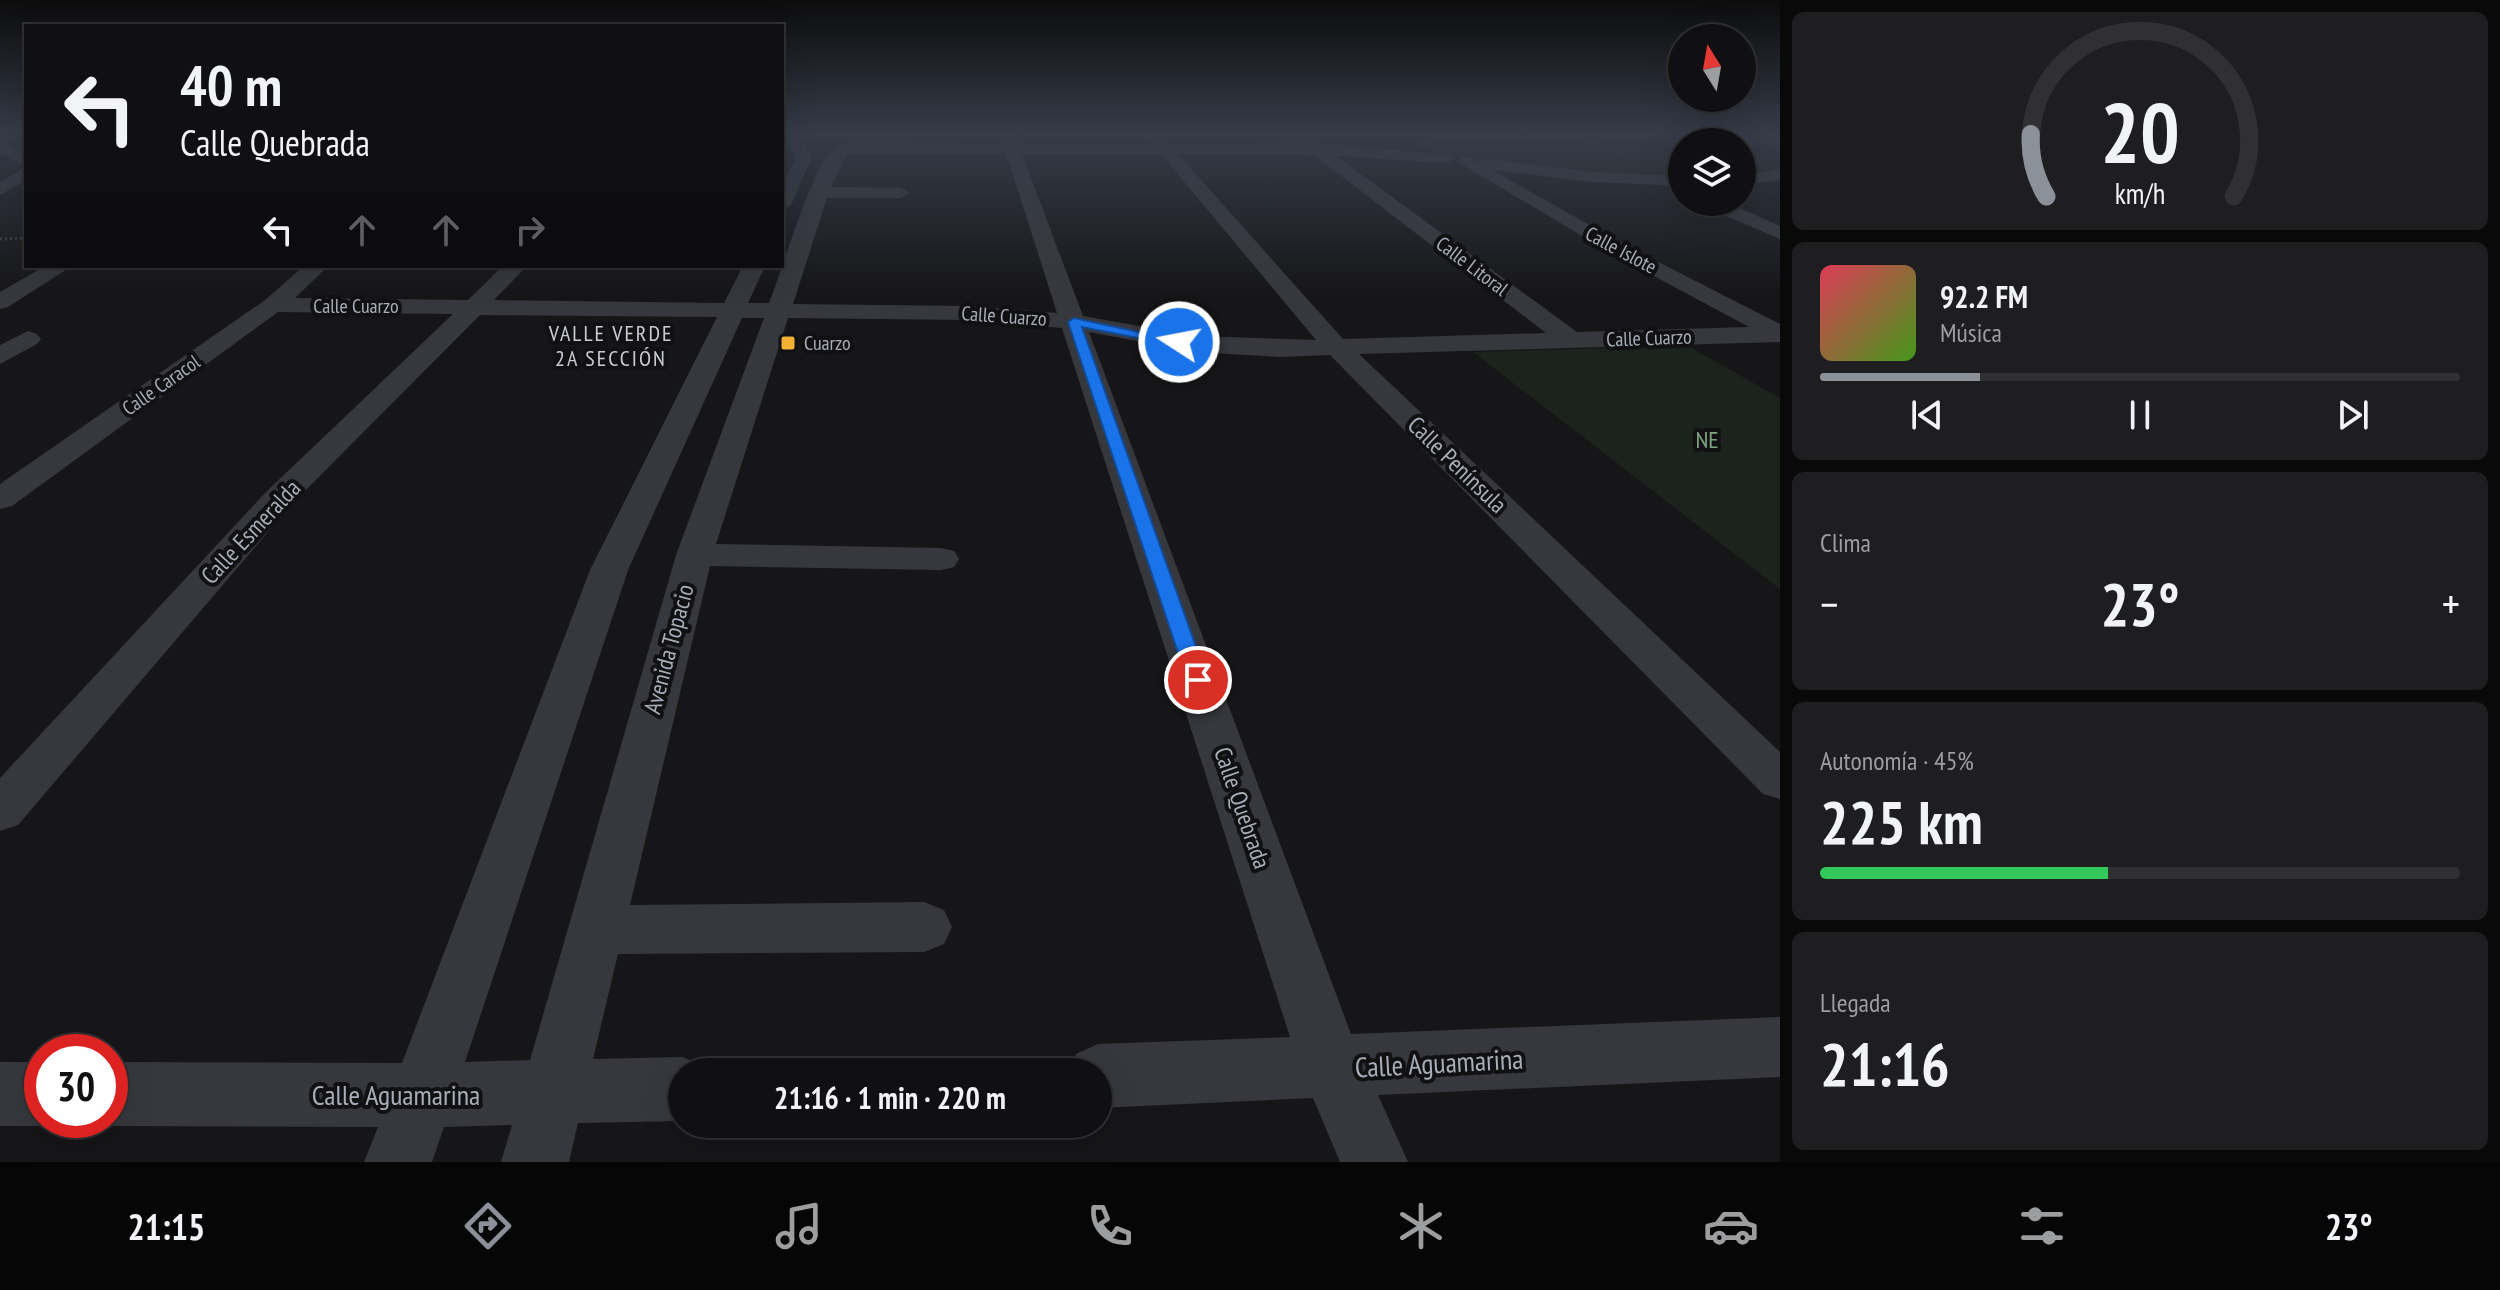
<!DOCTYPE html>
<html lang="es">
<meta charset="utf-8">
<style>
body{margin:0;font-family:"PT Sans Narrow",sans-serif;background:#1e1e20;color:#f1f3f6;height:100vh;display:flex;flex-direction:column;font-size:30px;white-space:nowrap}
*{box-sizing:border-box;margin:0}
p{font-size:26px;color:#9c9d9f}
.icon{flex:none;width:44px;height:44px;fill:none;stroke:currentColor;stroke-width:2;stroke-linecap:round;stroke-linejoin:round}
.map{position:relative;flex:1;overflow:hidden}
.sheet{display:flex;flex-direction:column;gap:12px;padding:12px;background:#09090a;width:720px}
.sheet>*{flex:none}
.guide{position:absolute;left:24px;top:24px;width:760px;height:244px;border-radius:0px;box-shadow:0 8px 32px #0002,0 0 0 2px #303032;background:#101012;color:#f1f3f6;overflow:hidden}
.needle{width:52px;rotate:349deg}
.fabs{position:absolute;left:1668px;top:24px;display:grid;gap:16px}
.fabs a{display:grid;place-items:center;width:88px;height:88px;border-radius:50%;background:#101012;box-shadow:0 8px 32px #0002,0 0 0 2px #303032;font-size:40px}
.speed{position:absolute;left:24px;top:1034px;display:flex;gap:16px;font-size:40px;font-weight:700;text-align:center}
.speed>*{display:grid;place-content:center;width:104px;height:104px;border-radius:50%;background:#101012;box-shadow:0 8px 32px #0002,0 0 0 2px #303032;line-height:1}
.speed .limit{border:12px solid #d22;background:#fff;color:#111}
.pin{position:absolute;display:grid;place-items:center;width:68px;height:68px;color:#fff;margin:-34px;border:4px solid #fff;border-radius:50%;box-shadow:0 2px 8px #0007}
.me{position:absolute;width:88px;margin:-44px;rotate:281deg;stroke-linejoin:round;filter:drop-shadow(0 0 6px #0008)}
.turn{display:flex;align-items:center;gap:28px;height:168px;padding:0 24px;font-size:36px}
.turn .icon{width:104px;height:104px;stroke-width:2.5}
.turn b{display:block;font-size:56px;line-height:68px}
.lanes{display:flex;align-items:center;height:76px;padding:0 24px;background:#0003;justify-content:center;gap:40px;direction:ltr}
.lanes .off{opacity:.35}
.big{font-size:60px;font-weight:700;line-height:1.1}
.sheet .card{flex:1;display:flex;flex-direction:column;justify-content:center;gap:12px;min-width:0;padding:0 28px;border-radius:12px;background:#1e1e20}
.sheet .dial{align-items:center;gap:0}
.dial svg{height:208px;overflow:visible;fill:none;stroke:#303032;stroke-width:7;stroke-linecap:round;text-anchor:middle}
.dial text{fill:#f1f3f6;stroke:none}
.song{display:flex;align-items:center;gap:24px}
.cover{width:96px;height:96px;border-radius:12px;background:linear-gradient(135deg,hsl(350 70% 55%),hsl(100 70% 35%))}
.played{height:8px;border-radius:4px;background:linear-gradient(90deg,#8c9099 25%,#303032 25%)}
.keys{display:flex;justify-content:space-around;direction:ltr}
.heat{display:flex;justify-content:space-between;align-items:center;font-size:44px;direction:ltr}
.charge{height:12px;border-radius:6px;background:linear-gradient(90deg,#34c759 45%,#303032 0)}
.trip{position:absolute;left:668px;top:1058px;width:444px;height:80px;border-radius:40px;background:#101012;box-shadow:0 8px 32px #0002,0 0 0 2px #303032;font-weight:700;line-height:80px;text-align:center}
.tab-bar{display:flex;height:128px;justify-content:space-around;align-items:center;background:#060607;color:#9c9d9f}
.tab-bar .icon{width:56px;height:56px}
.tab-bar .selected{color:#8c9099}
.tab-bar b{font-size:36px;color:#f1f3f6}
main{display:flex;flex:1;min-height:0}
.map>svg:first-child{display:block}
.green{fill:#1c231d}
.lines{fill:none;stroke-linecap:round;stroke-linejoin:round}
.path-far1{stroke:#3d3f44;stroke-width:2;stroke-dasharray:2 3;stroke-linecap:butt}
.path{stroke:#3d3f44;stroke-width:3;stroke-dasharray:2 3;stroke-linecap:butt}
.minor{fill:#37383d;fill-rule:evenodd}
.route{fill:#1a73e8;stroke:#114b97;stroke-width:2}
.poi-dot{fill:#f2b134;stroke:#111113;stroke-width:3}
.labels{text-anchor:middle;stroke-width:8;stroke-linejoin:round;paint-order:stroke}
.far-street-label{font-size:20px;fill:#a8adb8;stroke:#111113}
.far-poi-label{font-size:20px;fill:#a8adb8;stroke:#111113;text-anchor:start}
.far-neighbourhood-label{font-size:22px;letter-spacing:2px;fill:#c9ccd4;stroke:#111113}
.park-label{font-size:24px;fill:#7fa381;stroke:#111113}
.street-label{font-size:24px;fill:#a8adb8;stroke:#111113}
.near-street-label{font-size:28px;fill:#a8adb8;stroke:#111113}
</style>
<main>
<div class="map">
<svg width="1780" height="1162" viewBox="0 0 1780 1162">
<rect width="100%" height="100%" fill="#161618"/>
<!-- green -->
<g class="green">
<path d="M1435,134H1718L1780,143V171L1742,176V142H1682V178C1632,178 1583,173 1534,168C1497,164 1453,164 1419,146L1417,141Z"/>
<polygon points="1688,346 1780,398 1780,589 1473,352"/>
</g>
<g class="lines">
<!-- path-far1 -->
<polyline class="path-far1" points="1572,134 1626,157"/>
<!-- path -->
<polyline class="path" points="0,239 26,238"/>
<!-- minor -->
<g class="minor">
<polygon points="793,134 808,134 802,142 812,157 791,205 782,211 782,186 796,157 786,142"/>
<path d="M1000,134H1014L1018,144L1153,145L1144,134H1160L1170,145L1315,143L1454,155L1456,158L1448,163L1336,156L1577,332L1749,327L1611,253L1456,161L1464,156L1479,162L1486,159L1593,172L1682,176V186L1593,182L1492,170L1625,245L1780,324V342L1359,354L1780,752V799L1763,794L1330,355L1280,357L1195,352L1089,332L1351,1034L1780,1017V1077L1378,1095L1408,1162H1340L1313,1098L1098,1108V1072H1068L1076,1054L1098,1044L1290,1037L1062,328L967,320L788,318L716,544L941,548L954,551L959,559L954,567L941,570L710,566L630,905L924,902L944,910L952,927L944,944L924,952L618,954L593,1059L682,1057L705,1066L707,1072H682V1121L578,1123L569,1162H501L512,1125L444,1127L432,1162H364L378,1127L110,1126L95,1120H110V1062L402,1063L590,570L717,317L480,315L291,505L18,825L0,831V778L267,491L453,314L278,312L12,506L0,509V484L265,300L304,266H328L295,298L468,300L503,266H527L494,300L724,303L743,266H765L748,303H769C785,262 804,192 827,156C833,148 839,146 848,143L1003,144ZM848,153H1006L1057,313L967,306L793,304L827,198H901L910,193L901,188L831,187ZM1022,154H1161L1316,340L1195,336L1083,316ZM1178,154L1314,155L1546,333L1343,339ZM742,318H764L676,555L530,1060L465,1062L628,570Z"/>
<polygon points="1725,134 1780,136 1780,146 1733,139"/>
<polygon points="0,142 26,154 26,166 0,153"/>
<polygon points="26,167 26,180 0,195 0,182"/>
<polygon points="1780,170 1780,180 1742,185 1742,175"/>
<polygon points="1701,202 1726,202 1780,226 1780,239 1703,206"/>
<polygon points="45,266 72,266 8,307 0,309 0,292"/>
<polygon points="28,331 37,334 41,339 37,344 0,364 0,345"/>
<polygon points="0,1062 42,1062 42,1120 57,1120 42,1126 0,1126"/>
</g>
</g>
<!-- sky -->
<linearGradient id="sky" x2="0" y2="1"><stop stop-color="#0c0c0d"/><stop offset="0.45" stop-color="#363c48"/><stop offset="1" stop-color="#363c48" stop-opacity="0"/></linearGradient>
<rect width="1780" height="296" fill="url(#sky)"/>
<!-- route -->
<polygon class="route" points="1074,318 1185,342 1179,346 1082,327 1208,680 1205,685 1190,685 1187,680 1068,322"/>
<!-- markers -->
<rect class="poi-dot" x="780" y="335" width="16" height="16" rx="4"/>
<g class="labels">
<!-- far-street labels -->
<g class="far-street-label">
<text transform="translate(1621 250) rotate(28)" y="7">Calle Islote</text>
<text transform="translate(1472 266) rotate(37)" y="7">Calle Litoral</text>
<text x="356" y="313">Calle Cuarzo</text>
<text transform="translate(1004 316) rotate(4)" y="7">Calle Cuarzo</text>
<text transform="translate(1649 338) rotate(-2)" y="7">Calle Cuarzo</text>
<text transform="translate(161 385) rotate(-35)" y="7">Calle Caracol</text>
</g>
<!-- far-poi labels -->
<g class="far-poi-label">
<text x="804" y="350">Cuarzo</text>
</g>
<!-- far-neighbourhood labels -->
<g class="far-neighbourhood-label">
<text x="611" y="341">VALLE VERDE<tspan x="611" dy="25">2A SECCIÓN</tspan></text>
</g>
<!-- park labels -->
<g class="park-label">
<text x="1707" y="448">NE</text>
</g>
<!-- street labels -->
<g class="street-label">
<text transform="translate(1457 465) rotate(44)" y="8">Calle Península</text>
<text transform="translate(251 532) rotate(-47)" y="8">Calle Esmeralda</text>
<text transform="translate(669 649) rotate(-75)" y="8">Avenida Topacio</text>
<text transform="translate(1242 808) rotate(71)" y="8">Calle Quebrada</text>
</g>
<!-- near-street labels -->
<g class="near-street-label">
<text transform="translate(1439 1063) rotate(-3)" y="10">Calle Aguamarina</text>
<text x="396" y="1105">Calle Aguamarina</text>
</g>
</g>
</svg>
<div class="fabs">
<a><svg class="needle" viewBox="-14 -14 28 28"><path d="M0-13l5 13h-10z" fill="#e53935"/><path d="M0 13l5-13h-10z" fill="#9c9d9f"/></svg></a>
<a><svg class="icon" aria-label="layers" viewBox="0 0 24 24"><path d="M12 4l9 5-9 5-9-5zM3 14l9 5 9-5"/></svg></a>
</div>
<div class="speed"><div class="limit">30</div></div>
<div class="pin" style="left:1198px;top:680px;background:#d93025"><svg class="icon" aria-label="arrive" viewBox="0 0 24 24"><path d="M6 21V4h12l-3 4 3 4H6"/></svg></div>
<svg class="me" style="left:1179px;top:342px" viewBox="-20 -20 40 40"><circle r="17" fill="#1a73e8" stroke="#fff" stroke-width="3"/><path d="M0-11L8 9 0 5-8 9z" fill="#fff"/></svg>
<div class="trip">21:16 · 1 min · 220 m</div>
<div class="guide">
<div class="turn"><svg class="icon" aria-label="left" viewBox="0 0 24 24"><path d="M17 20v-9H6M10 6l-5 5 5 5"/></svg><div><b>40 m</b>Calle Quebrada</div></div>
<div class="lanes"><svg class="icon" aria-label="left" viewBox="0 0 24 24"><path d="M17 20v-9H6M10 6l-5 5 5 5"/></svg><svg class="icon off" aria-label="ahead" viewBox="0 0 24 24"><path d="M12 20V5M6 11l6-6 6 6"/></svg><svg class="icon off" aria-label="ahead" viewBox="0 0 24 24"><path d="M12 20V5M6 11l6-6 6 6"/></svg><svg class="icon off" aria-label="right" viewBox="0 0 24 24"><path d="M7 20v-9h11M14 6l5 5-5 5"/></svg></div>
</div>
</div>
<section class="sheet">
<div class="card dial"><svg viewBox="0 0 100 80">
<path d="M14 69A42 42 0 1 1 86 69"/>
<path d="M14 69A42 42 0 0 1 8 45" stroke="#8c9099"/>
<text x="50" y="56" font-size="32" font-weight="700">20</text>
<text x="50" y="72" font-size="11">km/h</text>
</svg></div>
<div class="card">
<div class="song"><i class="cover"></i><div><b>92.2 FM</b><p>Música</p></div></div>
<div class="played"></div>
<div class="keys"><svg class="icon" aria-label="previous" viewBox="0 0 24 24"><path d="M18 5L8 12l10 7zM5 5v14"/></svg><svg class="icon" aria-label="pause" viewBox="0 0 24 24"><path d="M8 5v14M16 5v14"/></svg><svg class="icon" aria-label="next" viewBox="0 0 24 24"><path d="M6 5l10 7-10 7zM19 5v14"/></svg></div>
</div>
<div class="card"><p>Clima</p>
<div class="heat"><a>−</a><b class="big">23°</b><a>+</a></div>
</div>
<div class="card"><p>Autonomía · 45%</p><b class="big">225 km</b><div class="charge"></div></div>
<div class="card"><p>Llegada</p><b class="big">21:16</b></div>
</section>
</main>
<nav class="tab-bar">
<b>21:15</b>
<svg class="icon selected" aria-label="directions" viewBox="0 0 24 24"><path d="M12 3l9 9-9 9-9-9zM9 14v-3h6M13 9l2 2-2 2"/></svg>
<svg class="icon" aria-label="music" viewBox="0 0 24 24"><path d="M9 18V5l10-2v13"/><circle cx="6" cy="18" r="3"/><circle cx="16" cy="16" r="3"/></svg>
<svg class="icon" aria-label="phone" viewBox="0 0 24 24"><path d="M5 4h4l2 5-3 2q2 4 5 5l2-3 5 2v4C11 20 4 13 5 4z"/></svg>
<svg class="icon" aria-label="climate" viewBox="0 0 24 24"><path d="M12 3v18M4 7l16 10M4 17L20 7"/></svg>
<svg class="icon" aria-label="car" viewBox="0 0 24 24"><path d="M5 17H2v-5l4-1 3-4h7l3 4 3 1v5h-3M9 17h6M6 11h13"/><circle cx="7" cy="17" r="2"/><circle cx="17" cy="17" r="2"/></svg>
<svg class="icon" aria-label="filters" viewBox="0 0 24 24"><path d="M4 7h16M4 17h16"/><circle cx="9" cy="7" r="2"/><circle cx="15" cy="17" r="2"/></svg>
<b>23°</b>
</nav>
